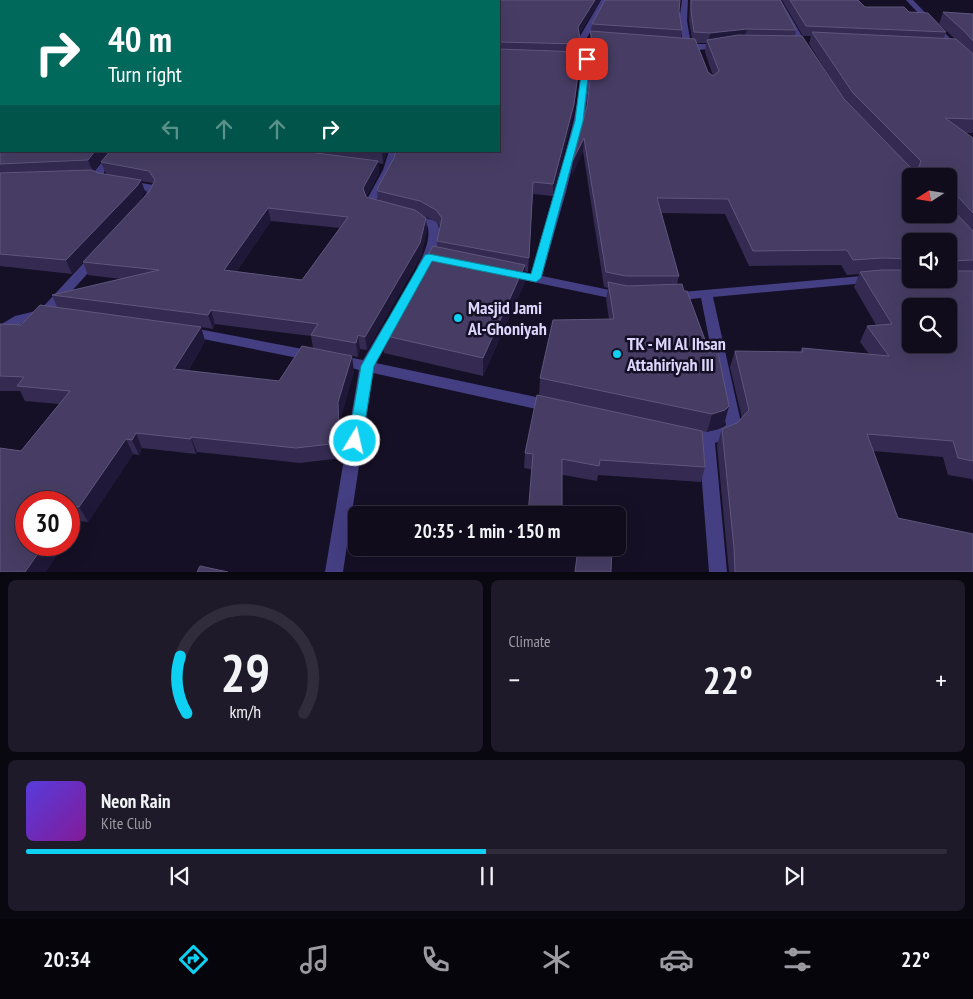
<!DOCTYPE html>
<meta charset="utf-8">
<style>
body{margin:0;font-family:"PT Sans Narrow",sans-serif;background:#1e1a29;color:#f1f3f6;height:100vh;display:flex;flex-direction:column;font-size:19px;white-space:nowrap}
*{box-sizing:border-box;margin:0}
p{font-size:16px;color:#9c9ba3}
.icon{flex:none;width:28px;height:28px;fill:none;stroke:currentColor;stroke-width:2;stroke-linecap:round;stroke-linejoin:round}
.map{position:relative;height:572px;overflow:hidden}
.sheet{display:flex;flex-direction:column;gap:8px;padding:8px;background:#09070f;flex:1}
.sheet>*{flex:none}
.banner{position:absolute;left:0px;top:0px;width:500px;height:152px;box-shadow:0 5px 20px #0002,0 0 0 1px #302c3b;background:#00695c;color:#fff;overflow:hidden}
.needle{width:32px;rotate:258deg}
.buttons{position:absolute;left:902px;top:168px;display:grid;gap:10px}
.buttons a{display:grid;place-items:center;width:55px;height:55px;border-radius:8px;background:#100c1c;box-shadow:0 5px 20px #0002,0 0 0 1px #302c3b;font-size:25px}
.speed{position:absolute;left:15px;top:491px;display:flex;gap:10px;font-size:25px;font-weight:700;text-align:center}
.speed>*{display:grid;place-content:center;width:65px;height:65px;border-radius:50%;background:#100c1c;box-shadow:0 5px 20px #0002,0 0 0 1px #302c3b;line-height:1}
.speed .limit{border:8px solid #d22;background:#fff;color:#111}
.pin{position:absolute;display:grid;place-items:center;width:42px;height:42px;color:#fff;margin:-21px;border-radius:10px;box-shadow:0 2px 8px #0006}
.me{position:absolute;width:55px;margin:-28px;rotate:9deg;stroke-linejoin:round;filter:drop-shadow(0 0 4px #0008)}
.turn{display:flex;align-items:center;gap:18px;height:105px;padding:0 25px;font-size:22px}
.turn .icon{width:65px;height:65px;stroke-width:2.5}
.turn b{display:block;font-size:35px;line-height:42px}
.lanes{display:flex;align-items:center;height:48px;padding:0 25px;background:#0003;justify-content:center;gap:25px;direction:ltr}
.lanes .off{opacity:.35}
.big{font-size:38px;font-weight:600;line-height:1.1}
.sheet .tile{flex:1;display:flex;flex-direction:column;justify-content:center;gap:8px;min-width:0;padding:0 18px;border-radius:8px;background:#1e1a29}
.sheet .dial{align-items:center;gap:0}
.dial svg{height:130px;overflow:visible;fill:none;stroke:#302c3b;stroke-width:7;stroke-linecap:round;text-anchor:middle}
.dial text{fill:#f1f3f6;stroke:none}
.song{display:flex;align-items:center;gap:15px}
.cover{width:60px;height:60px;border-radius:8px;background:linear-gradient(135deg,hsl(250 70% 55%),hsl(290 70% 35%))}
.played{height:5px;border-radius:2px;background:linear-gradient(90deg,#0ed0f2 50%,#302c3b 50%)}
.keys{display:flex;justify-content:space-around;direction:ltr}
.heat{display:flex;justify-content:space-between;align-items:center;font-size:28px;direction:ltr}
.sheet .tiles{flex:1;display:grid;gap:8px;grid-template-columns:1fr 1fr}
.tile:last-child{grid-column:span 2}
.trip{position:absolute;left:348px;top:506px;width:278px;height:50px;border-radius:8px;background:#100c1c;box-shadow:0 5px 20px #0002,0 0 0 1px #302c3b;font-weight:600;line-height:50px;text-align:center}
.menu{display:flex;height:80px;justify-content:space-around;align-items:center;background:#06050b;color:#9c9ba3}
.menu .icon{width:35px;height:35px}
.menu .current{color:#0ed0f2}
.menu b{font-size:22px;color:#f1f3f6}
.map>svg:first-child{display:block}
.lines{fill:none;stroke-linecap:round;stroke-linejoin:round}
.street{fill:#443e82;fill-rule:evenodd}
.wall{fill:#352b52;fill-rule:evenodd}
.shaded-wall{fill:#201838}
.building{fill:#473d64;stroke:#5e567c;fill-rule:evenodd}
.route{fill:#0ed0f2;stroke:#09879d}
.poi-dot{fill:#0ed0f2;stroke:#151025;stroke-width:2}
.labels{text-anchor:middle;stroke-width:5;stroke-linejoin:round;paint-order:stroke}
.poi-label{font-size:18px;font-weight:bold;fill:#ddd7fd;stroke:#151025;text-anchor:start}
</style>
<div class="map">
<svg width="973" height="572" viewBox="0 0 973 572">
<rect width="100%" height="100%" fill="#151025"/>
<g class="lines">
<!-- street -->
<g class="street">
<polygon points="601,0 607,0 587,38 590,58 589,86 584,119 566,192 542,276 629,294 630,297 629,300 624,301 505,276 503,273 509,269 531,274 556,192 574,119 580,86 582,58 579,38"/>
<polygon points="682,0 688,0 687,21 691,44 725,44 725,48 697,50 679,47 679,43 683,43 679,21"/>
<polygon points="775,0 781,0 810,50 809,52 802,50"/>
<polygon points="906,0 913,0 973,62 973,69 970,69"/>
<polygon points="111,151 121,151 104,172 104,176 153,185 157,192 149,206 141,206 140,204 147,192 145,190 103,183 95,179 94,172"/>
<polygon points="389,151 399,151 393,170 376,201 378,205 385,211 380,214 369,209 366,201 383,170"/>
<path d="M410,214L436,221C445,235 436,256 427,270L423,271L417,267C423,257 432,237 427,225L406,219L404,217L406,215Z"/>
<polygon points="96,253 102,257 100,260 49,316 24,322 9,332 5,337 0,339 0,325 15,316 40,310 92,254"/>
<path d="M873,275L879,279L877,282L713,297L742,427L734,436L715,443L727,572H709L699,444L682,440L679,436L682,432C698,426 709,437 726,425L701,298L671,301L665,297L671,293Z"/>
<polygon points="390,322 395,323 397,326 376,363 550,400 555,402 557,406 555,410 550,412 373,373 343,572 325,572 359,370 333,363 331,360 333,357 338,355 363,360 385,323"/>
<polygon points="188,327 313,351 318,353 320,356 318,359 313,361 183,335 181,332 183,329"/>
</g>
</g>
<!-- wall -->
<g class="wall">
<path d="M0,0H600L579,34L581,44L580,63L573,115L553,196L533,194L528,272L525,271V282L483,376L384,353L382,335L437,247V241L440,227L436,222L420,214L426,218L427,231L421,256L367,350L360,349L358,357L313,348L311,336L215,324L213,329L201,327L205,341L188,371L279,381L354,371L341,417L342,458L300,463L197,452L196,454L142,448L139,455L133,454L88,522L80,521L21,451L59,404L25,401L20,391H0V324L21,325L57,307L52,295L121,279L88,275L83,262L149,192L153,183L141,181L145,192L141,199L72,274L0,266ZM1,1H499V151L377,189L378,200L366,197L379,173L378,163L383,164L387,151H110L101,162L106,174L98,173L94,171L108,151ZM271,221L340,228L302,280L236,272Z"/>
<path d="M690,0H780L796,30L795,36L845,101L809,44L811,36H803L782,0H858L865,7L909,12L946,32L944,38L955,39L939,24L943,12L973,14V133H966L973,138V483L972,479L948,475L943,457L873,451L898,518L973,572H729L717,445L722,429L737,423L742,418L730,367L735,351L800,352L802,348L869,354L860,342L867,326L876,325L854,287L859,274L847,275L841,265L749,266L725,214L661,213L679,276L677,284L684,291L729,406L724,424L720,428L707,432L702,431L705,467L701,482L598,475L597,481L524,468L525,453L539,396L540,378L609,319L606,299L608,288L604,287L583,151L572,175L573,160L587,106L593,58L589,43L592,24L679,11L682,30L681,38L692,39L689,21ZM696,43H706L705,52L713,76L708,72ZM911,241H949V279H911Z"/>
</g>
<!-- shaded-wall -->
<g class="shaded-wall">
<polygon points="595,0 600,0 577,37 578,27"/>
<polygon points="747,29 744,39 708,43 710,33"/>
<polygon points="581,52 573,115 553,196 553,184"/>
<polygon points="584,138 583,151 572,175 573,160"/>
<polygon points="95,151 108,151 93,172 88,160"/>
<polygon points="382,151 387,151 383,164 382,152"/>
<polygon points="378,161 379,173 364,200 363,188"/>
<polygon points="141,180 145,192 141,199 72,274 66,260"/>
<polygon points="957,196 950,211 949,211 949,197"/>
<polygon points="268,208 271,221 228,283 224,270"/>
<polygon points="426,218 427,231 421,256 367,350 365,337"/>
<polygon points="525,265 525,282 483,376 483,358"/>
<polygon points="211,310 215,324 213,329 208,315"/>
<polygon points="201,327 205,341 180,384 174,369"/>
<polygon points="358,335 360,349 358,357 356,343"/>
<polygon points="352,356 354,371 341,417 342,458 339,443 338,402"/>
<polygon points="729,406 724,424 720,428 707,432 712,414"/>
<polygon points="136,433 142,448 139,455 132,440"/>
<polygon points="191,437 197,452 196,454 191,439"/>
<polygon points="126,439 133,454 88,522 79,507"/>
<polygon points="71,506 80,521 69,537 69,509"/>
<polygon points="44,545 64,545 46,572 25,572"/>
</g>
<!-- building -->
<g class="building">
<polygon points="0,0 595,0 578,27 581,44 499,42 499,1 1,1 1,151 95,151 88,160 0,164"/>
<polygon points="605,0 680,0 679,11 682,30 592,24"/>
<polygon points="691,0 780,0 796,30 747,29 710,33 694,32 691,11"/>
<polygon points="790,0 858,0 865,7 904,7 909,12 928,13 946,32 806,26"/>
<polygon points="943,12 973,14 973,41 965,32"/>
<polygon points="590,31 695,39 708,72 713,76 719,71 707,40 738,35 802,36 844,99 911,168 918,169 921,161 853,93 812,32 956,39 973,54 973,119 945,118 973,138 973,213 957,196 949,197 949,176 911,176 911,214 949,214 949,206 973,231 973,260 949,261 949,241 911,241 911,259 882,258 853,260 847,250 753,251 728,199 657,198 679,276 626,276 606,272 584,138 573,160 587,106 594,47"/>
<polygon points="499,48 499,49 581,52 574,104 553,184 533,182 529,258 437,241 442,218 436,210 420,201 378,191 377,189 394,158 396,151 499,151"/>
<path d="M110,151H301L378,161L363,188L366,197L415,210L426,218L420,243L365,337L358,335L356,343L311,335L318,324L211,310L208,315L52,295L159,270L83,262L149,192L155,180L149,171L101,162ZM268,208L348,217L302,280L224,270Z"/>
<polygon points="92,170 98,173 141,180 137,186 66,260 0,254 0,173"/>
<polygon points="433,246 525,265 483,358 382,335"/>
<path d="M882,270H911V279H949V271H973V461L958,458L953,441L867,434L898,518L973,534V572H735L734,548L722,429L737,423L749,410L735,351L803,352L802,348L889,356L867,326L892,324L860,272ZM911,306H949V344H911Z"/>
<polygon points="608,282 627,286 682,284 684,291 687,291 708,348 717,348 729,406 725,410 712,414 540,378 553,320 614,319"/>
<polygon points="40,305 201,327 174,369 279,381 302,346 352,356 338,402 339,443 296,448 191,437 191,439 136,433 132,440 126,439 79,507 71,506 69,509 69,502 26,502 26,545 44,545 25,572 0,572 0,448 21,451 70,391 17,386 24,377 0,376 0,324 21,325"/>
<polygon points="537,395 702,431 705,467 600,460 599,466 562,459 562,515 528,515 533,454 525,453"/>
<polygon points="578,548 612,548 611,572 575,572"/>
<polygon points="200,566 228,572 197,572"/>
</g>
<!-- route -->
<polygon class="route" points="587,57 590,59 583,121 541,278 536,282 432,261 374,366 362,441 360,445 355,446 350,445 348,441 361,366 425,255 429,254 531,274 575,121 583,59"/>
<!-- markers -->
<g class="poi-dot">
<circle cx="458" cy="318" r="5"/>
<circle cx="617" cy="354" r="5"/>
</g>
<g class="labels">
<!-- poi labels -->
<g class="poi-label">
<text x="468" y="314">Masjid Jami<tspan x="468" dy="21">Al-Ghoniyah</tspan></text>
<text x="627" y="350">TK - MI Al Ihsan<tspan x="627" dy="21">Attahiriyah III</tspan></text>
</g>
</g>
</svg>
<div class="buttons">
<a><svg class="needle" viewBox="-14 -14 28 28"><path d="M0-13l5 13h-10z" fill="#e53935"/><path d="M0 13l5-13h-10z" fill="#9c9ba3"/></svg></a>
<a><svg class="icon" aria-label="sound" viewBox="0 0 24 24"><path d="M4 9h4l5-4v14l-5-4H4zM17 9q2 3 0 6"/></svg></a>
<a><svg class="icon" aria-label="search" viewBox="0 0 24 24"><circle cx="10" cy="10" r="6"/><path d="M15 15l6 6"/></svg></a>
</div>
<div class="speed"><div class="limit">30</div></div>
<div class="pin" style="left:587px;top:59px;background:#d93025"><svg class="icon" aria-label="arrive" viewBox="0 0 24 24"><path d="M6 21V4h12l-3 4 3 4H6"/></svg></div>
<svg class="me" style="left:355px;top:441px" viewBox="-20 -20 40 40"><circle r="17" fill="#0ed0f2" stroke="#fff" stroke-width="3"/><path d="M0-11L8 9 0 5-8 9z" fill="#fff"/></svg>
<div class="trip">20:35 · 1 min · 150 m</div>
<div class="banner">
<div class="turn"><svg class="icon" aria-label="right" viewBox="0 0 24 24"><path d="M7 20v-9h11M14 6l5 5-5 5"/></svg><div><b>40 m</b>Turn right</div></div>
<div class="lanes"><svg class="icon off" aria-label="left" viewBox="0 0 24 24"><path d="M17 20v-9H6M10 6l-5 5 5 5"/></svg><svg class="icon off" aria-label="ahead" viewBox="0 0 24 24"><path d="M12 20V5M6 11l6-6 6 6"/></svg><svg class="icon off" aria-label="ahead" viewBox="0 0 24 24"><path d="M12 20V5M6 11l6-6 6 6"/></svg><svg class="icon" aria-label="right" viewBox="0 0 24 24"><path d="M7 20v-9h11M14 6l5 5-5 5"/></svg></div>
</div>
</div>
<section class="sheet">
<div class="tiles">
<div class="tile dial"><svg viewBox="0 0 100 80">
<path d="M14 69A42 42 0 1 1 86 69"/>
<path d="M14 69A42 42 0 0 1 10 34" stroke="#0ed0f2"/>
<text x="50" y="56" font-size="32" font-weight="700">29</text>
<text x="50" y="72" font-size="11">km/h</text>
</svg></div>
<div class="tile"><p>Climate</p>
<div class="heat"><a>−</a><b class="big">22°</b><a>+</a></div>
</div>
<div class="tile">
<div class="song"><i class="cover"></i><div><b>Neon Rain</b><p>Kite Club</p></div></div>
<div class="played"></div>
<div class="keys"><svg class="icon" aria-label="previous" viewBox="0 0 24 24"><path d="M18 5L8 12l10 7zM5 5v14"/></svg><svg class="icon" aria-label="pause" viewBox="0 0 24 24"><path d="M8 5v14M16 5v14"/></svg><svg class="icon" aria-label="next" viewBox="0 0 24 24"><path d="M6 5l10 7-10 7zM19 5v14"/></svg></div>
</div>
</div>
</section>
<nav class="menu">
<b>20:34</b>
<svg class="icon current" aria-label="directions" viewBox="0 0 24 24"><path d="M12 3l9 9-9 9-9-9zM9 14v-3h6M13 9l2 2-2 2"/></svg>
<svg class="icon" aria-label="music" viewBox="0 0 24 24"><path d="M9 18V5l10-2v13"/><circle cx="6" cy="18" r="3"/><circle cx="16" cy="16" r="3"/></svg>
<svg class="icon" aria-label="phone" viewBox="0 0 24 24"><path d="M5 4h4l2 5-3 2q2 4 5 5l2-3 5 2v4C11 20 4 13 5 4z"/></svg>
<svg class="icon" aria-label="climate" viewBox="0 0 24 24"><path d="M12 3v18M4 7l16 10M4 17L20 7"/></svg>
<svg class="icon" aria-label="car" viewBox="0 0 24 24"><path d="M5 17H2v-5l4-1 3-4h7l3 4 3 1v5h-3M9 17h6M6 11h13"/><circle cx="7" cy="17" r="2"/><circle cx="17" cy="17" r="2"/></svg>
<svg class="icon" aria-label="filters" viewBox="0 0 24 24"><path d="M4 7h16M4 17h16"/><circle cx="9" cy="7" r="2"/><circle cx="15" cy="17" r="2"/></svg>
<b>22°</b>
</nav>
